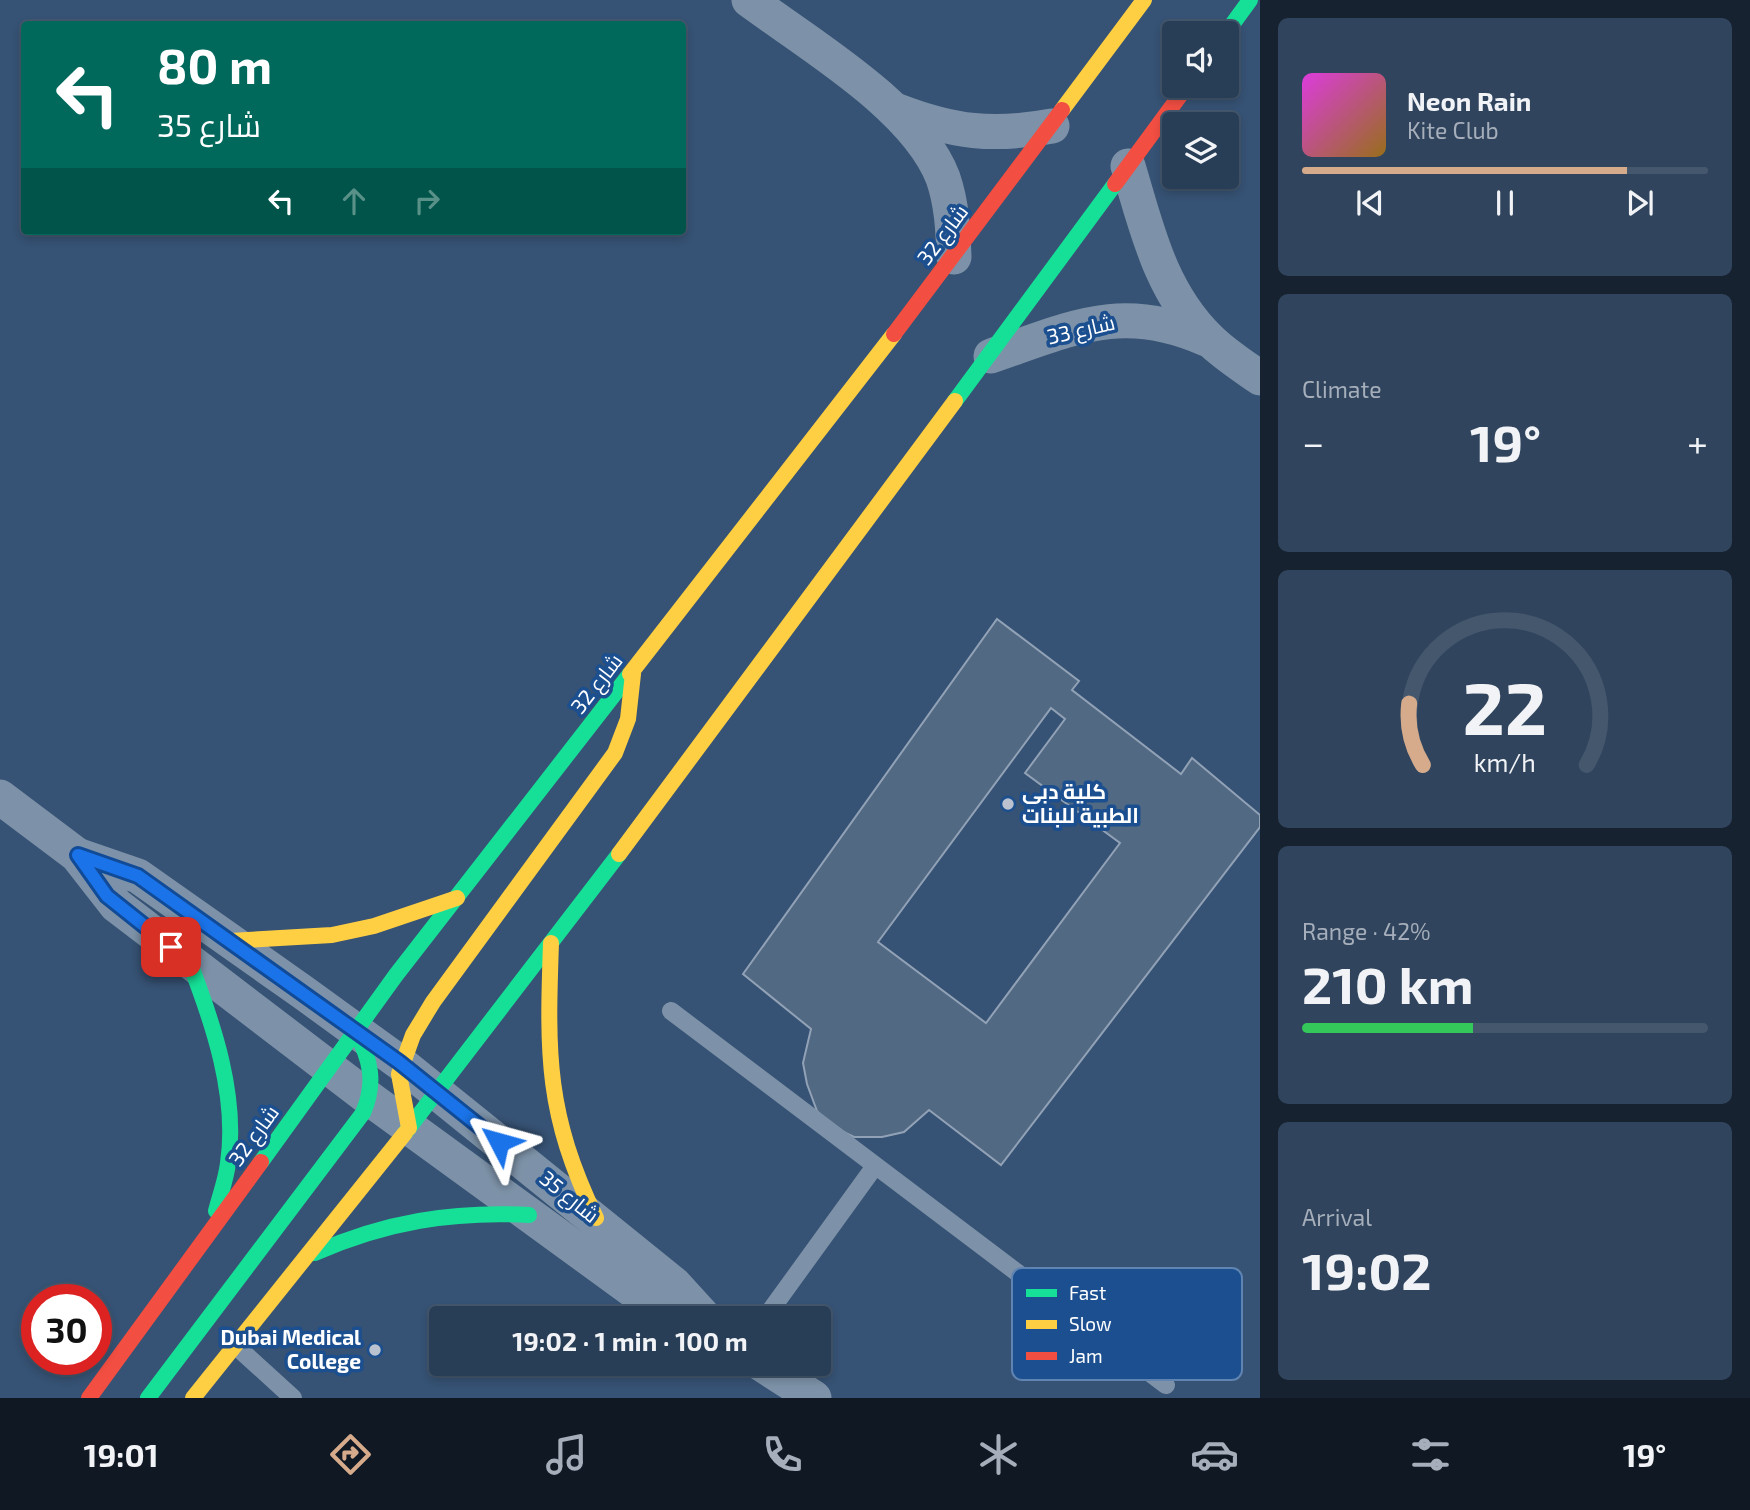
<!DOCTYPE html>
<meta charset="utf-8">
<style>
body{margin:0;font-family:"Exo 2",Cairo,sans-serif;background:#30455d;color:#f1f3f6;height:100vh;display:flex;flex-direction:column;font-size:26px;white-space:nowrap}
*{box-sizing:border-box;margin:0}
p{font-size:23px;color:#a5aeba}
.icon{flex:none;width:38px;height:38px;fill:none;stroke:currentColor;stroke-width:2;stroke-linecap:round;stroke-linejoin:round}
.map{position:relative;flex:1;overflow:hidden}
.panel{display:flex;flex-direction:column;gap:18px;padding:18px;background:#162230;width:490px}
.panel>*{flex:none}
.banner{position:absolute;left:21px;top:21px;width:665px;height:214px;border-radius:7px;box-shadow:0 4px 10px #0003,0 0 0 2px #44576d;background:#00695c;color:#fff;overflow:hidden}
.tools{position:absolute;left:1162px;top:21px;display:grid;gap:14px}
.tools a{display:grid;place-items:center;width:77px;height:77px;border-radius:7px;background:#283e57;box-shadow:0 4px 10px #0003,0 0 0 2px #44576d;font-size:35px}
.speed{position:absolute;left:21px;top:1284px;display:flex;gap:14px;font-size:35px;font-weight:700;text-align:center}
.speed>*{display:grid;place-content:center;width:91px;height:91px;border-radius:50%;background:#283e57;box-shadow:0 4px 10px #0003,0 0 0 2px #44576d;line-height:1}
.speed .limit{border:10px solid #d22;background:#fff;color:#111}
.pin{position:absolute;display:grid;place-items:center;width:60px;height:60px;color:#fff;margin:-30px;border-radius:14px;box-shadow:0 4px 10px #0006}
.me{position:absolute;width:77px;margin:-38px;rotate:309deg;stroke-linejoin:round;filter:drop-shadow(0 0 5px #0008)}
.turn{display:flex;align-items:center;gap:24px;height:147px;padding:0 21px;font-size:32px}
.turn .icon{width:91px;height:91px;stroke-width:2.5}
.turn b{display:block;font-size:49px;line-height:60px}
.lanes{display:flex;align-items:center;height:66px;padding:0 21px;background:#0003;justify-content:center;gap:35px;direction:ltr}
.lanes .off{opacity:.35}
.big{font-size:52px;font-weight:700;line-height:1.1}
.panel .card{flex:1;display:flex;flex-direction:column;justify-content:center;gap:10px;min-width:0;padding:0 24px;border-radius:10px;background:#30455d}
.panel .dial{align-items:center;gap:0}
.dial svg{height:182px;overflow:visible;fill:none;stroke:#44576d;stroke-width:7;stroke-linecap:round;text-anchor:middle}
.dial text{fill:#f1f3f6;stroke:none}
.song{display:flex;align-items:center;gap:21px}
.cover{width:84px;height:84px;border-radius:10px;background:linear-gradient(135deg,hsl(300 70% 55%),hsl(40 70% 35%))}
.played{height:7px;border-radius:4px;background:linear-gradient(90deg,#d6ab8b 80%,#44576d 80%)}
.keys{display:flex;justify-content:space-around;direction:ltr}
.heat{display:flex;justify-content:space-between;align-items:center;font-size:38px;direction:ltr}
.charge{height:10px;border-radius:5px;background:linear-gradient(90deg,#34c759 42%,#44576d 0)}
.trip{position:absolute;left:429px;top:1306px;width:402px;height:70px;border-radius:7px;background:#283e57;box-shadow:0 4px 10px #0003,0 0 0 2px #44576d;font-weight:700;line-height:70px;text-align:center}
.tabs{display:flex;height:112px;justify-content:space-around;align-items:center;background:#101923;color:#a5aeba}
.tabs .icon{width:49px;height:49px}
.tabs .current{color:#d6ab8b}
.tabs b{font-size:32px;color:#f1f3f6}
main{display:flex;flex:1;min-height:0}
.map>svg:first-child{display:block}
.building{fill:#526984;stroke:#92a2b6;stroke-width:2;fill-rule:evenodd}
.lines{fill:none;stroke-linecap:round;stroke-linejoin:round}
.lane{stroke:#7d92a8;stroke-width:18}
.street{stroke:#7d92a8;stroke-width:35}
.fast{stroke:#16e098;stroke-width:16}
.slow{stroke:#ffcf43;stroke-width:16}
.jam{stroke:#f24e42;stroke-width:16}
.route-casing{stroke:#114b97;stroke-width:18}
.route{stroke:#1a73e8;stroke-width:12}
.poi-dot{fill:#b9c2ce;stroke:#1b4f8f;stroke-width:2.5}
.labels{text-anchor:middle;stroke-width:7;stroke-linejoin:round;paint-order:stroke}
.street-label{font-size:21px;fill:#fff;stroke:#1b4f8f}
.poi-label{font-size:21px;font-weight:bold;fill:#fff;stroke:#1b4f8f;text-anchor:start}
.key{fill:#1b4f8f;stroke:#5f84b1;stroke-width:2}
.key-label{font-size:19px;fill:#fff}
</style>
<main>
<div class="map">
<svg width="1260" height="1398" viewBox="0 0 1260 1398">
<rect width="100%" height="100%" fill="#365274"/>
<!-- building -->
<path class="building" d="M997,619L1079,681L1072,690L1181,774L1192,758L1260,815V827L1001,1165L929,1110L904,1132L882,1137H854L831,1126L817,1111L807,1084L803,1063L811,1029L743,974ZM1051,708L1065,719L1025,773L1120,843L986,1023L878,942Z"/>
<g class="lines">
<!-- lane -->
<g class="lane">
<polyline points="671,1011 1166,1385"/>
<polyline points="765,1318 875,1166"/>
<polyline points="236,1346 293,1398"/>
</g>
<!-- street -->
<g class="street">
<path d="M749,0C810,45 916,107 943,178C952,204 953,230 954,257"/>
<path d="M898,111C953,132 993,137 1052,126"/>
<path d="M1128,166C1147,229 1160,291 1209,339C1224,354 1243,366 1260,378"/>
<path d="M991,356C1073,328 1122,302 1206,339"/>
<polyline points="0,797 77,855 116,905 370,1099 671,1318"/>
<polyline points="77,855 138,876 304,993 399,1062 674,1284 705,1318"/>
<polyline points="760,1363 814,1398"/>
</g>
<!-- fast -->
<g class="fast">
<polyline points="1226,33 1250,0"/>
<polyline points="955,401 1115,184"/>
<path d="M189,961C213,1023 238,1096 228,1163C226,1180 220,1195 216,1211"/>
<polyline points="405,1133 619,854"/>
<polyline points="261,1162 396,975 630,674"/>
<path d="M315,1253C385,1222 452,1211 529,1215"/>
<path d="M148,1398L363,1113C376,1083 371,1059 355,1031"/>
</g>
<!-- slow -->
<g class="slow">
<polyline points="1062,110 1144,0"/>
<polyline points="630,674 894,334"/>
<polyline points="619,854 955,401"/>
<polyline points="230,941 332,935 374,926 457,898"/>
<path d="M551,943C547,1056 546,1114 596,1218"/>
<polyline points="409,1128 399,1074 413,1035 433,1002 615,753 628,719 633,674"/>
<polyline points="193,1398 405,1133"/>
</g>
<!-- jam -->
<g class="jam">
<polyline points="1115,184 1187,86"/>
<polyline points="894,334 1062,110"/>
<polyline points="89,1398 261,1162"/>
</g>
</g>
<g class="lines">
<!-- route casing -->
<g class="route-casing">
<polyline id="route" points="171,947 107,896 78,855 138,876 399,1062 499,1142"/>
</g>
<!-- route -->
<use href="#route" class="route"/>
</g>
<!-- markers -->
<g class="poi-dot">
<circle cx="1008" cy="804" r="7"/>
<circle cx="375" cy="1350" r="7"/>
</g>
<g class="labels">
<!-- street labels -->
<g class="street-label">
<text transform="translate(943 235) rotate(-53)" y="7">شارع 32</text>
<text transform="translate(1081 330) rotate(-13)" y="7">شارع 33</text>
<text transform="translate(597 684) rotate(-52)" y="7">شارع 32</text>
<text transform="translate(254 1136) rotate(-54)" y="7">شارع 32</text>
<text transform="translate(569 1197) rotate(39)" y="7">شارع 35</text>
</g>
<!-- poi labels -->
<g class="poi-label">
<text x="1022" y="799">كلية دبي<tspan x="1022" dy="24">الطبية للبنات</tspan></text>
<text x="361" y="1345" text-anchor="end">Dubai Medical<tspan x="361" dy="24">College</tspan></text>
</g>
</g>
<!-- legend -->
<rect x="1012" y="1268" width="230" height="112" rx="10" class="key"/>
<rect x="1026" y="1289" width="31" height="8" fill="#16e098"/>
<rect x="1026" y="1320" width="31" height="9" fill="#ffcf43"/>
<rect x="1026" y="1352" width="31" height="8" fill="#f24e42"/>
<g class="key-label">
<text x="1069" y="1300">Fast</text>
<text x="1069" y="1331">Slow</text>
<text x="1069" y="1363">Jam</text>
</g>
</svg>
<div class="tools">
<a><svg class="icon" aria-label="sound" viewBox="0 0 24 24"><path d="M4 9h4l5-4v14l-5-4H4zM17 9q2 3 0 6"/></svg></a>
<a><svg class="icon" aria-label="layers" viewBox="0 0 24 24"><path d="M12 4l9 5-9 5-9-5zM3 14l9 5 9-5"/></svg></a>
</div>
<div class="speed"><div class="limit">30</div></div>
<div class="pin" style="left:171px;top:947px;background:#d93025"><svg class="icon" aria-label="arrive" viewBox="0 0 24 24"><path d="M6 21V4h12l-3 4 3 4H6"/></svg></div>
<svg class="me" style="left:499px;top:1142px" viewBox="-20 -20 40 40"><path d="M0-17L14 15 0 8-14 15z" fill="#1a73e8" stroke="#fff" stroke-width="4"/></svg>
<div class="trip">19:02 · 1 min · 100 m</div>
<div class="banner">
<div class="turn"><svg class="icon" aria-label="left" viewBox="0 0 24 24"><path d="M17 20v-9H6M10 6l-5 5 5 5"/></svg><div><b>80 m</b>شارع 35</div></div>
<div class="lanes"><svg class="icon" aria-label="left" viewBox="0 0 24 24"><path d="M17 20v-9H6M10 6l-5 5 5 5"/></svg><svg class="icon off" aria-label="ahead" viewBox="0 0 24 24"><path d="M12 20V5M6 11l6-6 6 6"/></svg><svg class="icon off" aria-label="right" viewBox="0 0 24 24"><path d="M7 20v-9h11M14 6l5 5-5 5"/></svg></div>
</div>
</div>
<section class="panel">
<div class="card">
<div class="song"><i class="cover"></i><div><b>Neon Rain</b><p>Kite Club</p></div></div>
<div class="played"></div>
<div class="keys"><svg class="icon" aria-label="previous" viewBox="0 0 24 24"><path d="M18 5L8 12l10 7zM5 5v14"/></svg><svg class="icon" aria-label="pause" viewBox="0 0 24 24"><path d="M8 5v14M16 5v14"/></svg><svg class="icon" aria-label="next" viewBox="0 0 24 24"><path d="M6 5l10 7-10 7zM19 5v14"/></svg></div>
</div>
<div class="card"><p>Climate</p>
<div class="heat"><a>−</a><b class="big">19°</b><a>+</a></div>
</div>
<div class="card dial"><svg viewBox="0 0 100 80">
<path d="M14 69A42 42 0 1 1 86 69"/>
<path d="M14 69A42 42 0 0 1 8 42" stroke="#d6ab8b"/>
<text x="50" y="56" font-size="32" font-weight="700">22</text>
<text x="50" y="72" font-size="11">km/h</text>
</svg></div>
<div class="card"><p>Range · 42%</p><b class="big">210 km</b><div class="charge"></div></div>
<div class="card"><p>Arrival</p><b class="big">19:02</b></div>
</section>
</main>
<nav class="tabs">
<b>19:01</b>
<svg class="icon current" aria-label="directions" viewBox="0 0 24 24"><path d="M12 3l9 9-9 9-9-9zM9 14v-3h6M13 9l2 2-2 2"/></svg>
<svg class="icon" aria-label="music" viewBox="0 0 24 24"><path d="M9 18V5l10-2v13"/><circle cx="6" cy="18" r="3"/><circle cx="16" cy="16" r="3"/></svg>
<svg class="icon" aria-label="phone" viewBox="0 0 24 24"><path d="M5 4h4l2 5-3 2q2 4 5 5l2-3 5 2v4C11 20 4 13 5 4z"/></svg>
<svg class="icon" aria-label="climate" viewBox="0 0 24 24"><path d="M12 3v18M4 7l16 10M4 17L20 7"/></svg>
<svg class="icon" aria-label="car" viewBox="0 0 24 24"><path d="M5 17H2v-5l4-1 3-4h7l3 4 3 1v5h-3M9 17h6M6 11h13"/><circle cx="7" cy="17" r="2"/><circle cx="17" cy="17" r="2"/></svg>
<svg class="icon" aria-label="filters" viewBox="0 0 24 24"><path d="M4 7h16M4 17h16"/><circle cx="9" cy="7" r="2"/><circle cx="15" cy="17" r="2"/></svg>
<b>19°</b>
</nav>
